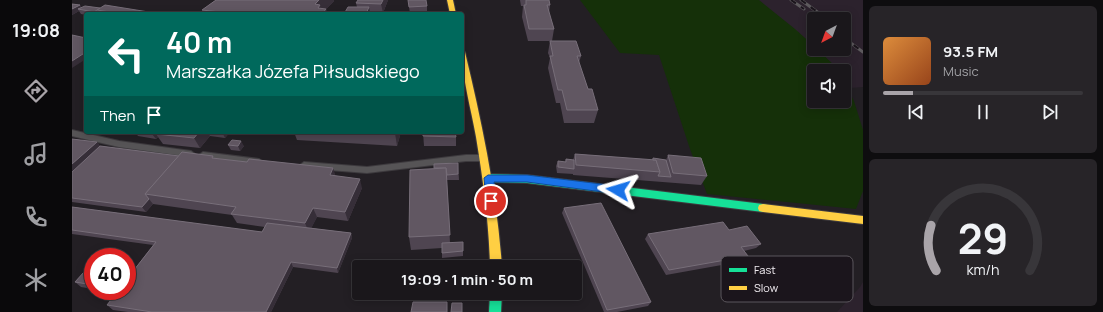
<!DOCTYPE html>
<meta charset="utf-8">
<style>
body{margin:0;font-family:Manrope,sans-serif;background:#272428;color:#f1f3f6;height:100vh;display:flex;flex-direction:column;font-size:15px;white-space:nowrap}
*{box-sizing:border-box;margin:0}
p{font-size:13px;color:#9f9fa3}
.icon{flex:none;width:22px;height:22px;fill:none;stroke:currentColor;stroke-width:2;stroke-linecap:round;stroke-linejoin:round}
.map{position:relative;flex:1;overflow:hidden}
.side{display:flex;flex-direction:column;gap:6px;padding:6px;background:#0e0d0f;width:240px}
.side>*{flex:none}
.top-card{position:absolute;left:12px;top:12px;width:380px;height:122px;border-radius:4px;box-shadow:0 2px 10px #0003,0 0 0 1px #38363a;background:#00695c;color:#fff;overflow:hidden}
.needle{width:26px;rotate:221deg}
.buttons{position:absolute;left:735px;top:12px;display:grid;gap:8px}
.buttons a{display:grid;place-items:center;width:44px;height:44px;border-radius:4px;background:#1a171b;box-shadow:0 2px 10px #0003,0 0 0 1px #38363a;font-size:20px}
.speed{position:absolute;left:12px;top:248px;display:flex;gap:8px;font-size:20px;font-weight:700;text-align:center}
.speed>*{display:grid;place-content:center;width:52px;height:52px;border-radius:50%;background:#1a171b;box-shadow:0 2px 10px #0003,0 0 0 1px #38363a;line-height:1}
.speed .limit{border:6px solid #d22;background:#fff;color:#111}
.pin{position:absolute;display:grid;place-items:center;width:34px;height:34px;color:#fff;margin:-17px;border:2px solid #fff;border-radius:50%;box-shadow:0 1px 4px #0007}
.me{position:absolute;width:44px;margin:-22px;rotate:277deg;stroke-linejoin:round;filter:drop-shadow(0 0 3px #0008)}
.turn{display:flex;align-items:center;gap:14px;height:84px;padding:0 16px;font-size:18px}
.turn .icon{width:52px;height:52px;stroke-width:2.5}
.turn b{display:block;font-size:28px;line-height:34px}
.then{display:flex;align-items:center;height:38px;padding:0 16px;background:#0003;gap:8px;font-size:15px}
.side .widget{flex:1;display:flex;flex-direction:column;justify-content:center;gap:6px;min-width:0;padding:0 14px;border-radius:6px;background:#272428}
.side .dial{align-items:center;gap:0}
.dial svg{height:104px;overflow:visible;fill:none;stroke:#38363a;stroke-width:7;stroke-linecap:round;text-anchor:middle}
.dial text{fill:#f1f3f6;stroke:none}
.song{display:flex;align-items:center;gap:12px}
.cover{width:48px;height:48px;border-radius:6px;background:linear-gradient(135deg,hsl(30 70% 55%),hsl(20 70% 35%))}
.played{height:4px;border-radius:2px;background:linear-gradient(90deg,#a9a4a9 15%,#38363a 15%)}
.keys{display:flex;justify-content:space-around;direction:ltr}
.trip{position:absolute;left:280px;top:260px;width:230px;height:40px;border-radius:4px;background:#1a171b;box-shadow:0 2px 10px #0003,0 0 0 1px #38363a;font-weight:700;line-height:40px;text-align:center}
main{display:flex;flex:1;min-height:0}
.menu{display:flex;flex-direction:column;width:72px;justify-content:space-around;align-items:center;background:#0a090b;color:#9f9fa3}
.menu .icon{width:28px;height:28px}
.menu .current{color:#a9a4a9}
.menu b{font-size:18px;color:#f1f3f6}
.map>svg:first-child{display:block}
.built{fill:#2c222d}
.green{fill:#153009}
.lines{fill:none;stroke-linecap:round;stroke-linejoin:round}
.lane-casing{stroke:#3d3a3e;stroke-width:2}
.fast-casing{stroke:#3d3a3e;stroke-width:2}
.slow-casing{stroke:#3d3a3e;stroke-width:2}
.lane{fill:#565456;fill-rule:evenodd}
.fast{fill:#16e098;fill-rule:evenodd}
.slow{fill:#ffcf43;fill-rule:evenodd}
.rail-casing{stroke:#5d5a5d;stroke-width:3}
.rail{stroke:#1b151c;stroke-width:2;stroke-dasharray:6;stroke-linecap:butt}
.wall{fill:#4f4551}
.shaded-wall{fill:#362e38}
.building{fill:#615762;stroke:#776e79}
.route{fill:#1a73e8;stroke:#114b97}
.key{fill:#1b151c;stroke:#5b565c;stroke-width:1}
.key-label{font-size:11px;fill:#f1ecf1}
</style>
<main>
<nav class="menu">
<b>19:08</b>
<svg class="icon current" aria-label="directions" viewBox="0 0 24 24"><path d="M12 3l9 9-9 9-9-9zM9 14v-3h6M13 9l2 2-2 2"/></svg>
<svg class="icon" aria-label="music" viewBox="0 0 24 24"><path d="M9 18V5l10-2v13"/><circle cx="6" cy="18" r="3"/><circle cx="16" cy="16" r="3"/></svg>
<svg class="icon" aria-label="phone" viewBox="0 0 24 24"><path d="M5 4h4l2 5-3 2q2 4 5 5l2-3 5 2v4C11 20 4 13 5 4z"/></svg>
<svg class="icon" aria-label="climate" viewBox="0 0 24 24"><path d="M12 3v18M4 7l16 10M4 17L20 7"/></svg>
</nav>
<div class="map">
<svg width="791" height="312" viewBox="0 0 791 312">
<rect width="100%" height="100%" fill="#231f24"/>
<!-- built -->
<g class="built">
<polygon points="686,0 791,0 791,87 778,88 772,79 772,71 767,71 743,49 772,49 772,19 742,19 742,48"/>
<polygon points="791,282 791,312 765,312 788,287"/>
</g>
<!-- green -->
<polygon class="green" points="508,0 687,0 723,29 742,46 742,49 745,49 764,67 766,71 742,71 742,101 772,101 772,82 782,101 791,130 791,191 784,209 635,194 618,149 587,55 548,53"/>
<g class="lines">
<!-- lane casing -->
<g class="lane-casing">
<g id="lane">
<polygon points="0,130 47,141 119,151 123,154 119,157 47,147 0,136"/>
<polygon points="131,152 187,159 191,162 187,165 128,157 127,155"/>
<polygon points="394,155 412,155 416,158 412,161 394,161 295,173 232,168 228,165 232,162 295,167"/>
</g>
</g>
<!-- fast casing -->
<g class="fast-casing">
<g id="fast">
<polygon points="416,174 455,175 691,204 695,205 696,208 695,211 691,212 455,183 416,182 413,180 411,178 413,176"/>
<polygon points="418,293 430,293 429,312 417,312"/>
</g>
</g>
<!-- slow casing -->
<g class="slow-casing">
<g id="slow">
<polygon points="375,0 381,0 384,14 378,14"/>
<path d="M390,50L393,52C410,123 425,194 430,267H418C417,223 411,180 404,137C399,108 390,79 390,50Z"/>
<polygon points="691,204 791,216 791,224 691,212 687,211 686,208 687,205"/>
</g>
</g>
<!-- lane -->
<use href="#lane" class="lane"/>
<!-- fast -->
<use href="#fast" class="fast"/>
<!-- slow -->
<use href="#slow" class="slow"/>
<!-- rail casing -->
<g class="rail-casing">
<g id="rail">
<polyline points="719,0 732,9"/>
<polyline points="729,0 755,19"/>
<polyline points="772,38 791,52"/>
</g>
</g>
<!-- rail -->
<use href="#rail" class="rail"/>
</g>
<!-- wall -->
<g class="wall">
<polygon points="144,0 261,0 262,1 254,9 255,14 132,14 130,10"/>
<polygon points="316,0 311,13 298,12 297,14 272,14 285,7 284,3"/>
<polygon points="336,0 355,6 355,14 338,14"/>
<polygon points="448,0 477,0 478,5 477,13 482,29 480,41 509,56 507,63 516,89 526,110 522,123 492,123 488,103 484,103 476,68 478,58 476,53 478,41 456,41 450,17 451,6 449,6"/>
<polygon points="0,4 8,5 10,8 28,8 83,13 84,14 14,14 14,15 9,14 7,11 0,15"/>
<polygon points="63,132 158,132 153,138 138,136 128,148 91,144 86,137 84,139 66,136"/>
<polygon points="222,132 329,132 325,146 225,140"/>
<polygon points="351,132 384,137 384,146 352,146"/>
<polygon points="0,139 25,142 28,146 107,156 142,158 175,162 261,168 263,176 290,188 276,221 245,217 239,228 279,233 280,238 266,273 221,267 199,312 56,312 41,310 35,305 81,245 0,234 0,207 190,232 193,227 165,223 160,215 81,204 74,212 0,202"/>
<polygon points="156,145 172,146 168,151 159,150"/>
<polygon points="503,154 580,160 581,158 594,160 596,155 635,176 629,185 501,175 501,174 485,173 484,166 486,161 493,162 494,159 501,160"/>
<polygon points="386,163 387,180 375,180 378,243 391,242 391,256 370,258 370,248 339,250 337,237 362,168"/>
<polygon points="492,208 579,302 576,306 545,312 532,312 490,213"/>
<polygon points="657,230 689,244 684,248 672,251 676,256 672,261 594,275 573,239 576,234"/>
<polygon points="21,262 21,289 9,287 3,282"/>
</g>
<!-- shaded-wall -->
<g class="shaded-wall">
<polygon points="247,0 261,0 262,1 254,9 255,14 245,14 243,4"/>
<polygon points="311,0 316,0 311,13 309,4"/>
<polygon points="8,5 11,10 6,9 7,11 0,15 0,9"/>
<polygon points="297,7 298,12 297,14 294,14"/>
<polygon points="25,10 27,14 23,14 22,12"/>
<polygon points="14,52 14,59 0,68 0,61"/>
<polygon points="82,132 91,132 84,134 86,137 84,139 80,134"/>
<polygon points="127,132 135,132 138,136 128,148 122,138"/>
<polygon points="150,132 158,132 153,138"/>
<polygon points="324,132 329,132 325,146 323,133"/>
<polygon points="169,141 172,146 168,151 166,146"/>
<polygon points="25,142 32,151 0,182 0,164"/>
<polygon points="261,168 264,178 258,175"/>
<polygon points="288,179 290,188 276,221 273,212"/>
<polygon points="77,199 81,204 74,212 70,207"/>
<polygon points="241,208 245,217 237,233 233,223"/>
<polygon points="279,233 280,238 266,273 265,268"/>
<polygon points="219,262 221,267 199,312 194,312"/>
</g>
<!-- building -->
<g class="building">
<polygon points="144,0 247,0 243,4 248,5 246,8 254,9 250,14 166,14 130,10"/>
<polygon points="286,0 311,0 309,4 284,3"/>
<polygon points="336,0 354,0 355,6 337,7"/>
<polygon points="454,0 477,0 478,5 475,5 482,29 457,29 452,5 454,5"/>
<polygon points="0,4 8,5 0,9"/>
<polygon points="33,5 83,13 81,14 50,14 25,10"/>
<polygon points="13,6 28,8 22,12 6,9"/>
<polygon points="276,7 297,7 294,14 272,14"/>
<polygon points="0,35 14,38 14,52 0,61"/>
<polygon points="478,41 504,41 509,56 505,56 516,89 520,89 526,110 495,110 490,90 486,90 478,56 481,56"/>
<polygon points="68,132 82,132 80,134"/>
<polygon points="86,132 127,132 122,138 84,134"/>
<polygon points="307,132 324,132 323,133"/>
<polygon points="351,132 383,132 384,137 351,136"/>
<polygon points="0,139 25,142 0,164"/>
<polygon points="160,140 169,141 166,146 156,145"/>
<polygon points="28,146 107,156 73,194 77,199 70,207 0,198 0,172"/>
<polygon points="110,152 141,156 140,158 175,162 177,159 261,168 258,175 288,179 273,212 241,208 233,223 159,214 164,207 73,194"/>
<polygon points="503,154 584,160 588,172 504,165"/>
<polygon points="596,155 629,158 635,176 601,173"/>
<polygon points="581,158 594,160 599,177 586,176 588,172 584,160 581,160"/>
<polygon points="494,159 502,160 502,169 486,167 486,161 494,162"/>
<polygon points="386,163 386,174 375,175 374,168 362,168 362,164"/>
<polygon points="374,168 378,235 337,237 338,170"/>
<polygon points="529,203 579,302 535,310 492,208"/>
<polygon points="0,207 190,232 195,223 279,233 265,268 219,262 194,312 80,312 35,305 46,291 55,291 55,279 84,242 0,230"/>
<polygon points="651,222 657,230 675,226 689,244 669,247 676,256 597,270 576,234"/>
<polygon points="391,242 391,251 370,253 370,243"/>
<polygon points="21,262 21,285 3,282"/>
<polygon points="341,302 375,302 375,312 339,312"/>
<polygon points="380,303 390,303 390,312 379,312"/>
</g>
<!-- route -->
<polygon class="route" points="416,175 455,175 546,186 549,187 550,190 549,192 546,194 455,182 422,182 424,201 423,204 416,204 414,201 412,178"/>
<!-- legend -->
<rect x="649" y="256" width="132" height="46" rx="6" class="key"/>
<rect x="657" y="268" width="18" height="4" fill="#16e098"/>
<rect x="657" y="286" width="18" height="4" fill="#ffcf43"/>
<g class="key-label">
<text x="682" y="274">Fast</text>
<text x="682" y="292">Slow</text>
</g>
</svg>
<div class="buttons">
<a><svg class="needle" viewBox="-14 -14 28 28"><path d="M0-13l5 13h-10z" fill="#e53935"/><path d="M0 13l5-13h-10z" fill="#9f9fa3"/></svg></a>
<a><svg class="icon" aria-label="sound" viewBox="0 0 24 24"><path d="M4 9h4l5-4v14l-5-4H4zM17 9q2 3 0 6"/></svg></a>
</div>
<div class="speed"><div class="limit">40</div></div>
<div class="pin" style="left:419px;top:201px;background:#d93025"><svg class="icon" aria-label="arrive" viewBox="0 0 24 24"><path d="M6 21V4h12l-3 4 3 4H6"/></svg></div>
<svg class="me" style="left:546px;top:190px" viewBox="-20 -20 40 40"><path d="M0-17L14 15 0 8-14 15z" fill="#1a73e8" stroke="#fff" stroke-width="4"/></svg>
<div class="trip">19:09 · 1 min · 50 m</div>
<div class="top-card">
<div class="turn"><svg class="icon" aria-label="left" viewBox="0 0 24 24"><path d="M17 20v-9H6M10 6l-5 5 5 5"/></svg><div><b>40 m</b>Marszałka Józefa Piłsudskiego</div></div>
<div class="then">Then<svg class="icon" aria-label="arrive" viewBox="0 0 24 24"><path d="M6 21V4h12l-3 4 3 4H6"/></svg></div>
</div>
</div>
<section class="side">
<div class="widget">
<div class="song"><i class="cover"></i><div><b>93.5 FM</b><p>Music</p></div></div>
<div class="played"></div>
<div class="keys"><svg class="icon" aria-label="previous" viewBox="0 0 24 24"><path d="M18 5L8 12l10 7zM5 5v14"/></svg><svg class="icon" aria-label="pause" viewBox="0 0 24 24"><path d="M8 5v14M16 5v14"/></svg><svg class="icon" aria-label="next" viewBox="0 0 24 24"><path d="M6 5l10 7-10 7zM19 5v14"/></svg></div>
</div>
<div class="widget dial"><svg viewBox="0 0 100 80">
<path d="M14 69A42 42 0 1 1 86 69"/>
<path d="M14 69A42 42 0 0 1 10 34" stroke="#a9a4a9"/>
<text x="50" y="56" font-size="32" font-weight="700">29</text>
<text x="50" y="72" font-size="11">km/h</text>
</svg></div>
</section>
</main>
